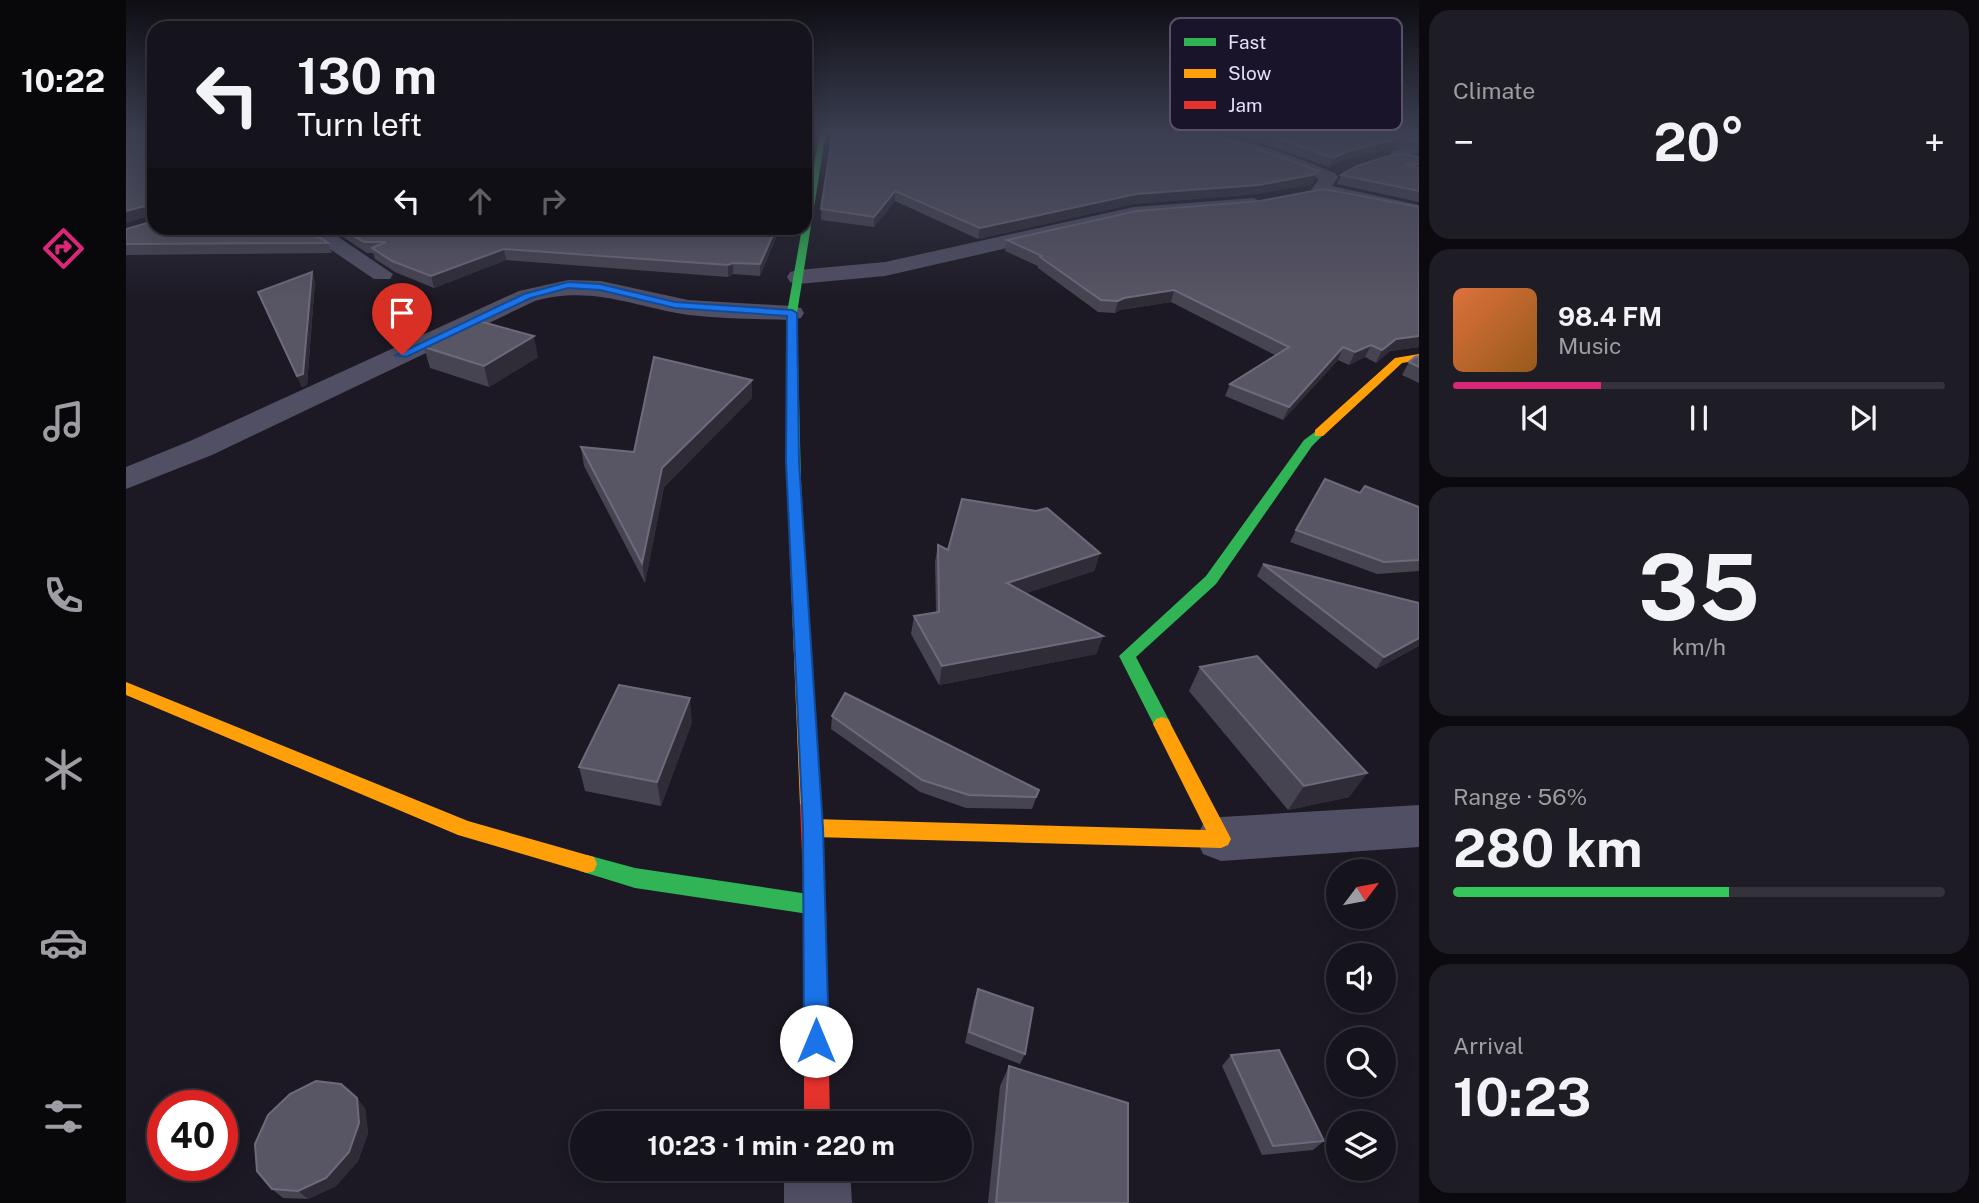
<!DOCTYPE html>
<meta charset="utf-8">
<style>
body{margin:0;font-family:"Public Sans",sans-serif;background:#1e1c24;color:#f1f3f6;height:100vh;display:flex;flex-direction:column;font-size:26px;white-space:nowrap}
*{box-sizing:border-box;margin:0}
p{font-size:23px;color:#9d9ea3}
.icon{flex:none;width:38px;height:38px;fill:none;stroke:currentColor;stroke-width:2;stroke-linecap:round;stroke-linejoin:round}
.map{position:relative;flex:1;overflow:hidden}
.drawer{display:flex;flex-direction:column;gap:10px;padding:10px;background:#0c0a0f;width:560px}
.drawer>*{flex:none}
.guide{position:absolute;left:21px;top:21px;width:665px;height:214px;border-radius:21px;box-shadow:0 4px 18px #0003,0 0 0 2px #34323a;background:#15131b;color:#f1f3f6;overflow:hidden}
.needle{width:46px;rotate:58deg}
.buttons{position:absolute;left:1200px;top:859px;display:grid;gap:14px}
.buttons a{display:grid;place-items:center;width:70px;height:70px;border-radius:50%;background:#15131b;box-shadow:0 4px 18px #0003,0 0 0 2px #34323a;font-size:35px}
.speed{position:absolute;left:21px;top:1090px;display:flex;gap:14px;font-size:35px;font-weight:700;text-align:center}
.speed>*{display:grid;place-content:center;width:91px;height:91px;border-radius:50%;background:#15131b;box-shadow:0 4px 18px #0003,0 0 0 2px #34323a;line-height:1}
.speed .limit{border:10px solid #d22;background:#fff;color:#111}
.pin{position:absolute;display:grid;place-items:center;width:60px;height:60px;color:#fff;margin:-72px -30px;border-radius:50% 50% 50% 0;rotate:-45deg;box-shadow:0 0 7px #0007}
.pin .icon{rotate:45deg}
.me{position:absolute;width:77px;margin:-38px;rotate:0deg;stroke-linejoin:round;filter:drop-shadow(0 0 5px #0008)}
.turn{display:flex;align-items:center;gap:24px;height:147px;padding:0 35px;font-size:32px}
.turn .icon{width:91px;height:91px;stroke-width:2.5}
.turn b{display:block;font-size:49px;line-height:60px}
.lanes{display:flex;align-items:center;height:66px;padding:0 35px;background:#0003;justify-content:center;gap:35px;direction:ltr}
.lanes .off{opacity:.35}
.big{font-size:52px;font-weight:700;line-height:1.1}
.drawer .tile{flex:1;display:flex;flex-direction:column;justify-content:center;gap:10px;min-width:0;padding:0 24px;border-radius:21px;background:#1e1c24}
.drawer .dial{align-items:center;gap:0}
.dial b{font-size:91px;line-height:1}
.song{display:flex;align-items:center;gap:21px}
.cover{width:84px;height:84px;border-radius:10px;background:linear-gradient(135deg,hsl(20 70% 55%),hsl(30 70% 35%))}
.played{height:7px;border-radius:4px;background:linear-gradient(90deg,#db2777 30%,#34323a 30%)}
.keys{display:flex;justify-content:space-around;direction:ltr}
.heat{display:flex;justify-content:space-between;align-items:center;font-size:38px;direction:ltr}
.charge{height:10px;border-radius:5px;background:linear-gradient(90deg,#34c759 56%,#34323a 0)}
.trip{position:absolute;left:444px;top:1111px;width:402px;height:70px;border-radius:35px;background:#15131b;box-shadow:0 4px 18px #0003,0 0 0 2px #34323a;font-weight:700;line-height:70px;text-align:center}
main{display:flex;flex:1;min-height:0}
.tab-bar{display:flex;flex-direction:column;width:126px;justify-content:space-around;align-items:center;background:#08080b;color:#9d9ea3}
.tab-bar .icon{width:49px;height:49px}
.tab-bar .active{color:#db2777}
.tab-bar b{font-size:32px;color:#f1f3f6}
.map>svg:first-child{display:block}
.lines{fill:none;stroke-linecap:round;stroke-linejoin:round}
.street{fill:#514f64;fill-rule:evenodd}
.fast{fill:#30b455;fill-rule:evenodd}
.slow{fill:#ff9f0a;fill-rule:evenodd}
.jam{fill:#e5322d;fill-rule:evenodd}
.wall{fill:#474452}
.shaded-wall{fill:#2f2c38}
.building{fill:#585564;stroke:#6e6a7c;stroke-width:2}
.route{fill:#1a73e8;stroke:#114b97;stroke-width:2}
.key{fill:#191429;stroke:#565168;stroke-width:2}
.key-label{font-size:19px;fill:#e4e0fc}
</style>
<main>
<nav class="tab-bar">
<b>10:22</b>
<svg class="icon active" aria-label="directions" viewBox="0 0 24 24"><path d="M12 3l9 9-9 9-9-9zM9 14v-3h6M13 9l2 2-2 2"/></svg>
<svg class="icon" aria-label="music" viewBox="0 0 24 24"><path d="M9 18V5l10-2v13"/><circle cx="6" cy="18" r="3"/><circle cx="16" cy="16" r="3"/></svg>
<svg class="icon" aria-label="phone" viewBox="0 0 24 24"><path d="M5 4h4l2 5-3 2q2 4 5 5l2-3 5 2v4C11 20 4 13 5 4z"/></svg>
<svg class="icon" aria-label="climate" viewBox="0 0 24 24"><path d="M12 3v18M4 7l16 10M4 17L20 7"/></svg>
<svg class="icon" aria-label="car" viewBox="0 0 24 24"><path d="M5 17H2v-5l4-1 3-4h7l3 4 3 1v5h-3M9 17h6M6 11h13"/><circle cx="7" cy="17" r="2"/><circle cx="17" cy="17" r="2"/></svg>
<svg class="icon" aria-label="filters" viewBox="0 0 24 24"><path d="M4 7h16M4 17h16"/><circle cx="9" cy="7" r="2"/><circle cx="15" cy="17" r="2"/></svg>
</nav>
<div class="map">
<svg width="1293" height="1203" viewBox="0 0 1293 1203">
<rect width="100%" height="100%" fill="#1c1924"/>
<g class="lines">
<!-- street -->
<g class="street">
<path d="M1049,132C1105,132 1158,152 1209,173L1212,177L1206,186L1293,205V217L1224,200L1187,194L1185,190L1193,179L1125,154L1051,135Z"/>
<polygon points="1293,141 1293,152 1272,160 1264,155 1266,151"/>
<polygon points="1128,198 1138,204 1135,208 1008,219 759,276 672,284 664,282 661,277 664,272 672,270 759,262 1008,207"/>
<polygon points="124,228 167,228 211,236 267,274 264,279 248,279 198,245 134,234 127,232"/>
<path d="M442,280L475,281L562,300L666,306L675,308L678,313L675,318L666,320C632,319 597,319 563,315C507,307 467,285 409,301L86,455L0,489V467L64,441L393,291Z"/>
<polygon points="1293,805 1293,847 1095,861 1077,854 1070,839 1077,824 1095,817"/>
<polygon points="658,1169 724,1169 726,1203 658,1203"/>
</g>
<!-- fast -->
<g class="fast">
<polygon points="694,132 700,132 671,313 675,483 668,487 661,483 661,313 676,228 679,228 679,214"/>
<polygon points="1193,429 1199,433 1186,446 1090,584 1010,657 1045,724 1042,729 1036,731 1030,729 993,656 1080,576 1178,440"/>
<polygon points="461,855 509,868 689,895 697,898 700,905 697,912 689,915 509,888 454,871 451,864 454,857"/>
</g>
<!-- slow -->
<g class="slow">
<polygon points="1293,354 1293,360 1276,363 1197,436 1189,436 1189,430 1269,358"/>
<polygon points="668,479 675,483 694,805 691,811 684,813 677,811 674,805 661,483"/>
<polygon points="0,682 342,821 468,857 471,864 468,871 461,873 332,835 0,695"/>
<polygon points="1036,717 1042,719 1102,833 1105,839 1102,845 1095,848 687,837 680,834 677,828 680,822 687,819 1080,830 1027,724 1030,719"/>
</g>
<!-- jam -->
<polygon class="jam" points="684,797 691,799 694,805 700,905 704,1124 678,1124 678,905 674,805 677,799"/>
</g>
<!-- wall -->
<g class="wall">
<polygon points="707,132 1193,171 1186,184 1130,194 1007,204 852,239 769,201 748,227 695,220 695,209"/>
<polygon points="1087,132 1293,132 1293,152 1271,147 1218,160 1203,167 1128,141"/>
<polygon points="1293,157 1293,202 1211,184 1215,175"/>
<polygon points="1293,207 1293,347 1264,351 1250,363 1239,357 1223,365 1212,360 1157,420 1099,396 1104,384 1149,355 1045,302 994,310 989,313 972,312 912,268 912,266 879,251 881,240"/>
<polygon points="179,228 654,228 634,276 607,274 602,277 380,260 308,288 269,272 249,259 247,253 241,253 211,233"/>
<polygon points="0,229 202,243 206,253 0,255"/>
<polygon points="189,281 181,385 176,387 132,292"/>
<polygon points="298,347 412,357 363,387 304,368"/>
<polygon points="1293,356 1293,383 1276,375 1283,362"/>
<polygon points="626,380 626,398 538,487 519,583 458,466 455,447 508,452"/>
<polygon points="1234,493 1293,507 1293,571 1251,574 1164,542 1170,530"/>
<polygon points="812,545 822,550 974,553 968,571 900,593 977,636 970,654 813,685 785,634 788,616 810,612 809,562"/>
<polygon points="1137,564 1293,646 1250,669 1131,576"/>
<polygon points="1074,667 1241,773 1223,797 1162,810 1063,691"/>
<polygon points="706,716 913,790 906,809 840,808 794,792 705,729"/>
<polygon points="566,722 535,806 459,791 453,767"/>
<polygon points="852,989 899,1054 894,1064 839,1043 848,1000"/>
<polygon points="1105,1055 1198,1141 1187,1150 1136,1155 1096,1066"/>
<polygon points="883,1066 1002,1203 862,1203 874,1086"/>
<polygon points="239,1108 242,1133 232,1161 210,1186 182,1199 157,1198 146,1189"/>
</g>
<!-- shaded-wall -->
<g class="shaded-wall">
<polygon points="686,132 688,132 679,172 679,164"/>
<polygon points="1275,138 1271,147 1218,160 1203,167 1207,158 1222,151"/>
<polygon points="1193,171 1186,184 1130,194 1007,204 852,239 854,228 1010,194"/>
<polygon points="769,191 769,201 748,227 748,217"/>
<polygon points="23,205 27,215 0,223 0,211"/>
<polygon points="650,228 654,228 634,276 634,264"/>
<polygon points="378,249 380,260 308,288 305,276"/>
<polygon points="607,263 607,274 602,277 602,265"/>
<polygon points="186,272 189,281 181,385 176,387 171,376"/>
<polygon points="1048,290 1045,302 994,310 989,313 992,301 998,298"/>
<polygon points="408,336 412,357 363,387 358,366"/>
<polygon points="1293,336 1293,347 1264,351 1250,363 1256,350 1270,339"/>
<polygon points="1245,345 1239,357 1223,365 1229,352"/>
<polygon points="1217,347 1212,360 1157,420 1163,407"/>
<polygon points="626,380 626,398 538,487 519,583 516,563 536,468"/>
<polygon points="974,553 968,571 877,601 881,583"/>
<polygon points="977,636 970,654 813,685 816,666"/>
<polygon points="1293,638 1293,646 1250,669 1258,657"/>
<polygon points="564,698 566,722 535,806 531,782"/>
<polygon points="1241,773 1223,797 1162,810 1178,786"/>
<polygon points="231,1098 239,1108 242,1133 232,1161 210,1186 182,1199 172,1191"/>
</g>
<!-- building -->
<g class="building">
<polygon points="0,132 28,132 28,216 26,215 26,208 23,205 0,211"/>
<polygon points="679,132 686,132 679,164"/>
<polygon points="707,132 1067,132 1127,147 1193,171 1190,174 1133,185 1010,194 854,228 769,191 748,217 695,209"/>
<polygon points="1132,132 1293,132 1293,142 1275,138 1222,151 1207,158"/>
<polygon points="1277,154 1293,157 1293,164 1280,164 1293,168 1293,191 1215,175 1231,166 1259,157"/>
<polygon points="1198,189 1293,207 1293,336 1270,339 1256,350 1245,345 1229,352 1217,347 1163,407 1104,384 1163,347 1048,290 998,298 992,301 975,300 914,257 916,256 881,240 1011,211 1134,201"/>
<polygon points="28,221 28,228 142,228 193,237 202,243 0,244 0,229"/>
<polygon points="215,228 650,228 634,264 607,263 602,265 378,249 305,276 266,261 246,248 260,242 238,242"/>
<polygon points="186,272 177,374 171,376 132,292"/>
<polygon points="349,320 408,336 358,366 298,347"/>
<polygon points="1293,356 1293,367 1283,362 1289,357"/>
<polygon points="528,357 626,380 536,468 516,563 455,447 508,452"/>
<polygon points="1199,479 1234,493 1239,486 1293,507 1293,560 1258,562 1170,530"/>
<polygon points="836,499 910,511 921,508 974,553 881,583 977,636 816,666 788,616 813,612 812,545 822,550"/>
<polygon points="1137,564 1293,603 1293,638 1258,657"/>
<polygon points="1131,656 1241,773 1178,786 1074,667"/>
<polygon points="493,685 564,698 531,782 453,767"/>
<polygon points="719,693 913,790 910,797 843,795 796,780 706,716"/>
<polygon points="852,989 907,1008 899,1054 843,1032"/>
<polygon points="1153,1050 1198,1141 1147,1146 1105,1055"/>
<polygon points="883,1066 1002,1103 1002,1203 870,1203"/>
<polygon points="190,1081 215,1084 231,1098 233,1123 223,1152 200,1178 172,1191 146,1189 131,1171 129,1144 142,1115 164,1094"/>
</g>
<!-- sky -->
<linearGradient id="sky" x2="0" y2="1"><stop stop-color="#0f0e14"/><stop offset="0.44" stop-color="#3a3e50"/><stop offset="1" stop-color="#3a3e50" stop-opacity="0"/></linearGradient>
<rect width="1293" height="301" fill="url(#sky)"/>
<!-- route -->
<polygon class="route" points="442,282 474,284 549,302 666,310 671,313 673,462 697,828 703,1041 699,1050 690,1054 682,1050 678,1041 677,828 660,462 661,316 549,308 474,290 442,288 405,298 280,357 270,355 398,294"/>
<!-- legend -->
<rect x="1044" y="18" width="232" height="112" rx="10" class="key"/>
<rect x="1058" y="38" width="32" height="8" fill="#30b455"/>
<rect x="1058" y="69" width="32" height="9" fill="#ff9f0a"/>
<rect x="1058" y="101" width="32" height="8" fill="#e5322d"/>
<g class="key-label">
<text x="1102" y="49">Fast</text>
<text x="1102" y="80">Slow</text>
<text x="1102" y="112">Jam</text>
</g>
</svg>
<div class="buttons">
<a><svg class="needle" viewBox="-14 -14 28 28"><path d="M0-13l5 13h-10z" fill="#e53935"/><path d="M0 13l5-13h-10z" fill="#9d9ea3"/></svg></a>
<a><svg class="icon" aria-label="sound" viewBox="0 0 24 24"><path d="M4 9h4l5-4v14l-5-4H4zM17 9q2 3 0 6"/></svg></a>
<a><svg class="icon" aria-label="search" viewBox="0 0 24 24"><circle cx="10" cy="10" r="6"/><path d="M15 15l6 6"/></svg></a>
<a><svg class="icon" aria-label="layers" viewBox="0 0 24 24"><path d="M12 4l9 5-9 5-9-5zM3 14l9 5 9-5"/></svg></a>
</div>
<div class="speed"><div class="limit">40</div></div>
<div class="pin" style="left:276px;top:355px;background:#d93025"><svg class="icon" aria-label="arrive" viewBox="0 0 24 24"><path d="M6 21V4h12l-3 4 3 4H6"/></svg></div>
<svg class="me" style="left:690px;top:1041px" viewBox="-20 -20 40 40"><circle r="19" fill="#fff"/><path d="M0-13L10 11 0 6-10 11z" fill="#1a73e8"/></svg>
<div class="trip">10:23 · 1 min · 220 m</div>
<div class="guide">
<div class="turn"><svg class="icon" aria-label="left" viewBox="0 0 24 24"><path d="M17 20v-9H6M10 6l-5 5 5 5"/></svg><div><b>130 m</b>Turn left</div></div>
<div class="lanes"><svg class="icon" aria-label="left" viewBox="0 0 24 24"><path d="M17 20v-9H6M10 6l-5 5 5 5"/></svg><svg class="icon off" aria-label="ahead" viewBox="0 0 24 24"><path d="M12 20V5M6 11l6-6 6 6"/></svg><svg class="icon off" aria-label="right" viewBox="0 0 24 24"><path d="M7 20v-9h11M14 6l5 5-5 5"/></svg></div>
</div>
</div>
<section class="drawer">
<div class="tile"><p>Climate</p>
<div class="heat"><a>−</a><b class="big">20°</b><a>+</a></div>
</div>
<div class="tile">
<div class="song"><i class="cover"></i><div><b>98.4 FM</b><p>Music</p></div></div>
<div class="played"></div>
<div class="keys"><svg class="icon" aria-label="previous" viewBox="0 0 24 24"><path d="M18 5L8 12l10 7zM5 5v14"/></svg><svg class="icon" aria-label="pause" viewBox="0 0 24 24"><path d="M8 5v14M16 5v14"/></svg><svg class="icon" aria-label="next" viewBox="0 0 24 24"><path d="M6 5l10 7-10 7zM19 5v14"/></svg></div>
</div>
<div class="tile dial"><b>35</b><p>km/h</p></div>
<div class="tile"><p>Range · 56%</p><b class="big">280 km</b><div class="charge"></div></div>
<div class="tile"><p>Arrival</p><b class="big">10:23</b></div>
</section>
</main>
